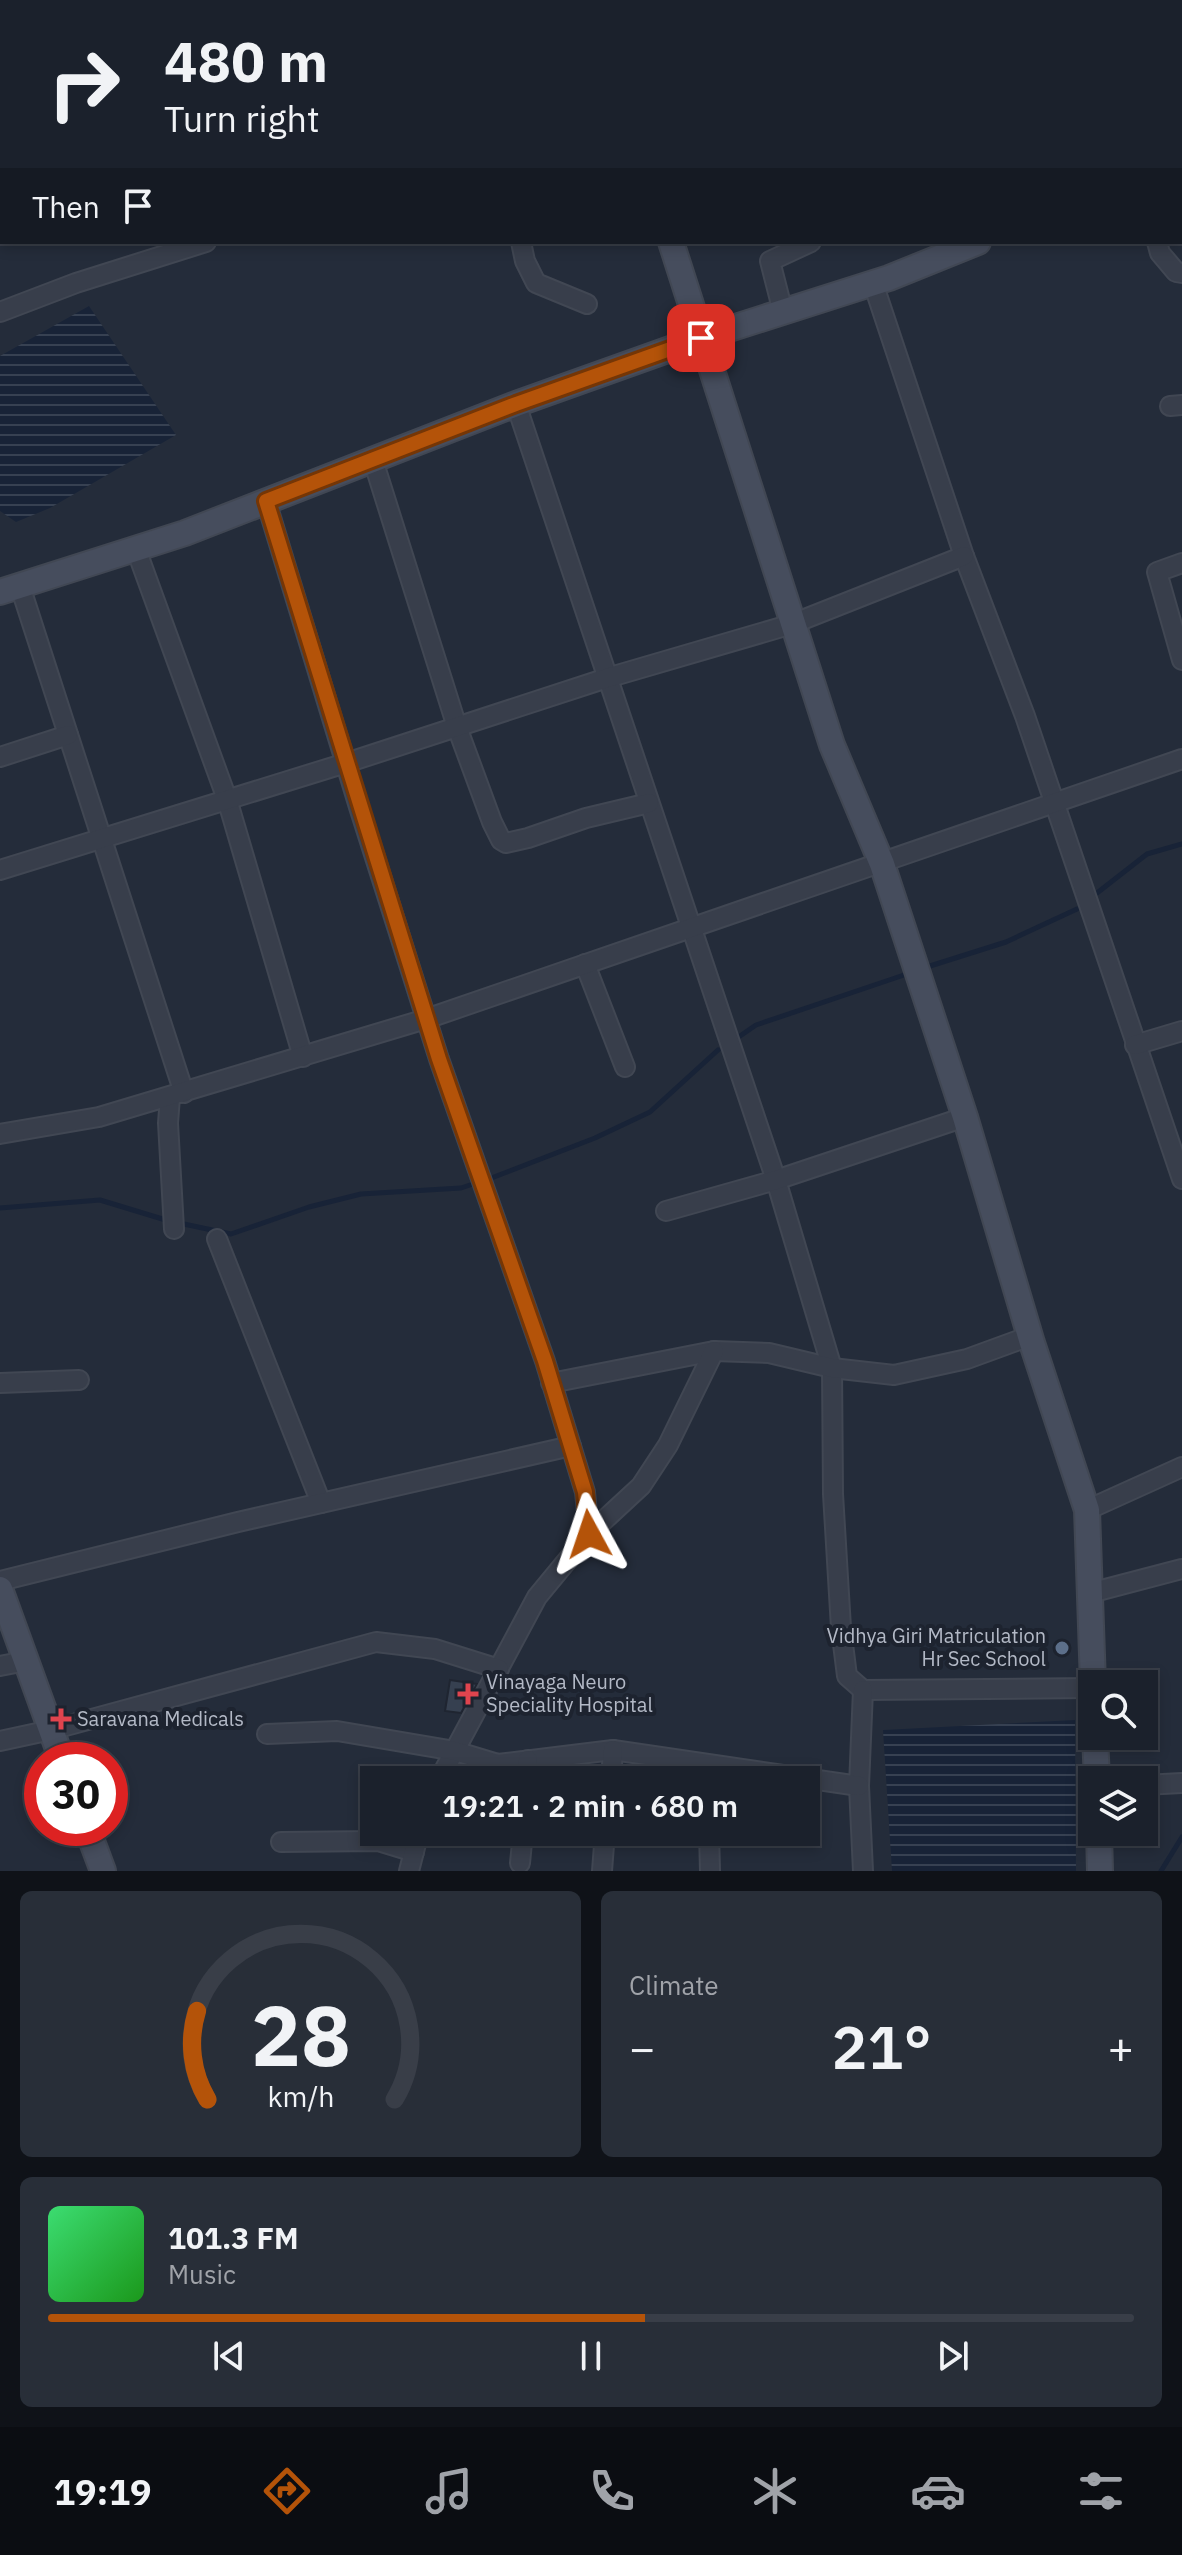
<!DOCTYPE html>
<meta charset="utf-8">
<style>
body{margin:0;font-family:"IBM Plex Sans",sans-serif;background:#282e38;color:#f1f3f6;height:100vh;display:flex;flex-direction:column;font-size:30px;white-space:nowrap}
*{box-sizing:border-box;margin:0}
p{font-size:26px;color:#a0a3a9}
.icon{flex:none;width:44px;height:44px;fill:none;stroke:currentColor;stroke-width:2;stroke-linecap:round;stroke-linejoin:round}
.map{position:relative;height:1871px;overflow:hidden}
.drawer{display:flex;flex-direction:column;gap:20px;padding:20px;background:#0f1218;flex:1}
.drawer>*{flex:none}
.guide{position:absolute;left:0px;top:0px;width:1182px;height:244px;box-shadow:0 4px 12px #0003,0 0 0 2px #393e48;background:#1b212c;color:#f1f3f6;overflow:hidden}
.fabs{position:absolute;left:1078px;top:1670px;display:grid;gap:16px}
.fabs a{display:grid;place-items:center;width:80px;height:80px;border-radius:0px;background:#1b212c;box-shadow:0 4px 12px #0003,0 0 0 2px #393e48;font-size:40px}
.speed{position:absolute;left:24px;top:1742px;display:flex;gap:16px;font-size:40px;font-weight:700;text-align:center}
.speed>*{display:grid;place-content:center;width:104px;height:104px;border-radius:50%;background:#1b212c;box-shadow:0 4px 12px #0003,0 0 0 2px #393e48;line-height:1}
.speed .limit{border:12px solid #d22;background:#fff;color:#111}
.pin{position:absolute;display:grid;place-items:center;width:68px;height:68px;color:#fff;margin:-34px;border-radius:16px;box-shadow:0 4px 12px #0006}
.me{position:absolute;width:88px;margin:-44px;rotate:355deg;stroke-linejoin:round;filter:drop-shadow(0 0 6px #0008)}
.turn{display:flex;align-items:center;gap:28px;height:168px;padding:0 32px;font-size:36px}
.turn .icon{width:104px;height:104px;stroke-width:2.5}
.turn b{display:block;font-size:56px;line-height:68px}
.then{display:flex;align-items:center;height:76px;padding:0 32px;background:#0003;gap:16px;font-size:30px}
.big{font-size:60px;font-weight:600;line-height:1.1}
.drawer .card{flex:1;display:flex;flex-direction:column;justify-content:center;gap:12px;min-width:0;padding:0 28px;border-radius:12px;background:#282e38}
.drawer .dial{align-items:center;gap:0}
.dial svg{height:208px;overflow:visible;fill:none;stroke:#393e48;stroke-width:7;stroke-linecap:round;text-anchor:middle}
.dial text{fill:#f1f3f6;stroke:none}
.song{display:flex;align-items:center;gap:24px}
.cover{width:96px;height:96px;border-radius:12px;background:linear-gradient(135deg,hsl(140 70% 55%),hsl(120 70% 35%))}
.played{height:8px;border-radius:4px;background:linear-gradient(90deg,#b45309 55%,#393e48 55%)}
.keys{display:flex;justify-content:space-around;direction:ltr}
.heat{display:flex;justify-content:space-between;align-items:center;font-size:44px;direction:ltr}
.drawer .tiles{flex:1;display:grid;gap:20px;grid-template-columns:1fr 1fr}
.card:last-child{grid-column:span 2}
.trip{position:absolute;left:360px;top:1766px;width:460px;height:80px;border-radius:0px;background:#1b212c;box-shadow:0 4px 12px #0003,0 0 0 2px #393e48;font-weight:600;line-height:80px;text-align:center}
.dock{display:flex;height:128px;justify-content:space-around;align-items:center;background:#0b0d12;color:#a0a3a9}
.dock .icon{width:56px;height:56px}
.dock .active{color:#b45309}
.dock b{font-size:36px;color:#f1f3f6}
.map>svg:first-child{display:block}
.water{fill:url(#water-rules)}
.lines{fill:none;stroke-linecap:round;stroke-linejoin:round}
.stream{stroke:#182337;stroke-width:5}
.building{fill:#364050;stroke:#1f2531;stroke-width:2}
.street-casing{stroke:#414753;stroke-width:22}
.secondary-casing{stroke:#414753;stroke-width:28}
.street{stroke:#383e4b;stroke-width:18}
.secondary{stroke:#464d5d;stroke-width:24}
.route-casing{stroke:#753606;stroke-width:20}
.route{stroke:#b45309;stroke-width:14}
.service-dot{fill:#5c6f8a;stroke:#1d232f;stroke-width:3}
.health-dot{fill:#e0444e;stroke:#1d232f;stroke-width:3}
.labels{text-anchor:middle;stroke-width:8;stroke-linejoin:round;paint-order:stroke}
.poi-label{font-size:20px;fill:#b3b9c6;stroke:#1d232f;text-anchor:start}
</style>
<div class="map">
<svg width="1182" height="1871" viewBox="0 0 1182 1871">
<defs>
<pattern id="water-rules" width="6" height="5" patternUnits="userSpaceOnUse" patternTransform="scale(2)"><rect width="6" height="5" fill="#182337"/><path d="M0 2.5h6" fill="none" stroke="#374152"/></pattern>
</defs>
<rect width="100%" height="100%" fill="#242c3a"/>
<!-- water -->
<g class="water">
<polygon points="89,306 176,435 50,508 16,522 0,511 0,356"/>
<polygon points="1075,1720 1076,1871 892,1871 883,1730"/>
</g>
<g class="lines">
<!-- stream -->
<g class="stream">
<polyline points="262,2 263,0"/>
<polyline points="0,202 2,201"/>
<polyline points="1097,893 1147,854 1182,844"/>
<polyline points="930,966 1006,942 1077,909"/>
<polyline points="740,1036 756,1025 904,975"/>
<polyline points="494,1177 595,1138 650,1112 718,1050"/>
<polyline points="0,1208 100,1200 169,1221"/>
<polyline points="179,1223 231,1234 309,1207 361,1194 461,1188 470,1185"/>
<polyline points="1161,1871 1182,1837"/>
</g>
</g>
<!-- building -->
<polygon class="building" points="450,1680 477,1684 461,1713 445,1711"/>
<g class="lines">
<!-- street casing -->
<g class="street-casing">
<g id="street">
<polyline points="816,0 816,2"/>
<polyline points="960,0 961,2"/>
<polyline points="339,2 346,0"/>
<polyline points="1026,2 1031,0"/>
<polyline points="1157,2 1157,0"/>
<polyline points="521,242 525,261 536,283 587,304"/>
<polyline points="1157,242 1160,253 1176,272 1182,273"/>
<polyline points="873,283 964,556 1025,716 1182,1179"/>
<polyline points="0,312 76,283 206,242"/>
<polyline points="783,312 770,261 811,242"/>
<polyline points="516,404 776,1180 832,1368 833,1494 841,1628 847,1676 863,1690 1092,1688"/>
<polyline points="1170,406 1182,405"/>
<polyline points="373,460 457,727 492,822 501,840 506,843 528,838 586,818 649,803"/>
<polyline points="266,501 359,807 439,1059 545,1361 585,1492 589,1534 537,1597 439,1780"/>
<polyline points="136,549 227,799 303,1057"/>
<polyline points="1182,563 1157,572 1182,660"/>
<polyline points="20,586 184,1093"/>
<polyline points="0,757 68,735"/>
<polyline points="0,870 346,763 607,678 792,624 964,556"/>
<polyline points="585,964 625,1067"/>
<polyline points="1135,1045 1182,1031"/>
<polyline points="170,1097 168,1123 174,1229"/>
<polyline points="0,1134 99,1117 426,1019 1182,759"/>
<polyline points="666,1211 776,1180 965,1117"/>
<polyline points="217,1239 321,1503"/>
<polyline points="0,1383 79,1380"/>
<polyline points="551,1383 714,1351 769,1353 832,1368 894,1375 967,1359 1030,1336"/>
<polyline points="1087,1510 1182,1467"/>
<polyline points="589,1534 641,1486 668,1445 714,1351"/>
<polyline points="0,1581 238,1522 571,1446"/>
<polyline points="1090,1593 1182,1569"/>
<polyline points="0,1666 26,1661"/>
<polyline points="863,1690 859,1786 863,1871"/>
<polyline points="267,1734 337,1731 455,1751 498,1764 613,1750 859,1786"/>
<polyline points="0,1741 51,1730 376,1642 435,1649 499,1669"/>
<polyline points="527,1780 528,1760"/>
<polyline points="611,1780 613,1750"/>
<polyline points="1144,1785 1182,1783"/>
<polyline points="709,1832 710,1871"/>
<polyline points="281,1842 378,1841 414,1852"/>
<polyline points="520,1863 523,1832"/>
<polyline points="409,1871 419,1832"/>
<polyline points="602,1871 605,1832"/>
</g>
</g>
<!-- secondary casing -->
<g class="secondary-casing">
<g id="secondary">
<polyline points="596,0 596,2"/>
<polyline points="1180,169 1182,169"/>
<polyline points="671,242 832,745 882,864 965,1117 1032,1343 1087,1510 1093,1684"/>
<polyline points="0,592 185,533 516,404 701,338 889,278 978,242"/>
<polyline points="0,1589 62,1760"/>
<polyline points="1095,1736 1097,1780"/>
<polyline points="87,1828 103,1871"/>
<polyline points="1099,1832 1100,1871"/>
</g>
</g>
<!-- street -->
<use href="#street" class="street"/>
<!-- secondary -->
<use href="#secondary" class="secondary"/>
</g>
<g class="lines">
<!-- route casing -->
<g class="route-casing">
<polyline id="route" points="589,1534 585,1492 545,1361 439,1059 266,501 516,404 701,338"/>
</g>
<!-- route -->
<use href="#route" class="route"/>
</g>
<!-- markers -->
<circle class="service-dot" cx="1062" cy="1648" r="8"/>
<g class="health-dot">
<path d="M464 1682h8v8h8v8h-8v8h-8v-8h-8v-8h8z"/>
<path d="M57 1707h8v8h8v8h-8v8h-8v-8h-8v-8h8z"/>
</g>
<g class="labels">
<!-- poi labels -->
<g class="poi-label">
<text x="1046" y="1643" text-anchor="end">Vidhya Giri Matriculation<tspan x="1046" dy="23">Hr Sec School</tspan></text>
<text x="486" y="1689">Vinayaga Neuro<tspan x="486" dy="23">Speciality Hospital</tspan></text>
<text x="77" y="1726">Saravana Medicals</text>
</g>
</g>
</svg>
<div class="fabs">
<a><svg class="icon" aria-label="search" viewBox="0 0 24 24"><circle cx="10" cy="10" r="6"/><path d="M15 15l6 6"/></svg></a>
<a><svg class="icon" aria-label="layers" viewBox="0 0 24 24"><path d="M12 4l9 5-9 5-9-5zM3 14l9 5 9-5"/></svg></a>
</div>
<div class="speed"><div class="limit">30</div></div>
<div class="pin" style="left:701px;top:338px;background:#d93025"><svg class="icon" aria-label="arrive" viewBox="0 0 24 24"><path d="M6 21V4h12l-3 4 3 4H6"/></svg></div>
<svg class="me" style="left:589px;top:1534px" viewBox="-20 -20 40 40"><path d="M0-17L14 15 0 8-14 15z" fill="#b45309" stroke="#fff" stroke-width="4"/></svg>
<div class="trip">19:21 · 2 min · 680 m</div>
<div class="guide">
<div class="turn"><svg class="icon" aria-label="right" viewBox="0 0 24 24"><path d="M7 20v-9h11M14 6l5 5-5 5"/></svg><div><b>480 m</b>Turn right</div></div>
<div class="then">Then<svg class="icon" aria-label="arrive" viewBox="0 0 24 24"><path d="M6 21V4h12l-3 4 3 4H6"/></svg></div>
</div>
</div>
<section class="drawer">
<div class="tiles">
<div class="card dial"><svg viewBox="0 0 100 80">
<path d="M14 69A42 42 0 1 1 86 69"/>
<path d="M14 69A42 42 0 0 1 10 35" stroke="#b45309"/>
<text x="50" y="56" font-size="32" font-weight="700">28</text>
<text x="50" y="72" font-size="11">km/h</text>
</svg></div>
<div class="card"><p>Climate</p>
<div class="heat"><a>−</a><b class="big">21°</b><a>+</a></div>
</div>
<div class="card">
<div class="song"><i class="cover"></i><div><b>101.3 FM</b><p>Music</p></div></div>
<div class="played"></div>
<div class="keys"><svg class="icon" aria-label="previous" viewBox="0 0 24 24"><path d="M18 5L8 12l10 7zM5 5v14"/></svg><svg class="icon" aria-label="pause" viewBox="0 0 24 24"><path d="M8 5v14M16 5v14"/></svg><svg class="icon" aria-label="next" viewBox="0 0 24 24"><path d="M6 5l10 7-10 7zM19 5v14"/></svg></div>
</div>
</div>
</section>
<nav class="dock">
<b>19:19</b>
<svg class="icon active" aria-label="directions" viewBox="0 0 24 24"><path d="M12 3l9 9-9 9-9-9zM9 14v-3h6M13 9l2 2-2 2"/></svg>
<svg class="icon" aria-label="music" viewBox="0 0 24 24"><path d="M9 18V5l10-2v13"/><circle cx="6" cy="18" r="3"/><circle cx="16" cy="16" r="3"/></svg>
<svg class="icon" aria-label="phone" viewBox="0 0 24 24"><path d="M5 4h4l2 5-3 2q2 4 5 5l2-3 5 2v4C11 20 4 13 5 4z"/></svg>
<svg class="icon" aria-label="climate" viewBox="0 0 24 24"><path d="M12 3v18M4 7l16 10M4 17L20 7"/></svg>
<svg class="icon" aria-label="car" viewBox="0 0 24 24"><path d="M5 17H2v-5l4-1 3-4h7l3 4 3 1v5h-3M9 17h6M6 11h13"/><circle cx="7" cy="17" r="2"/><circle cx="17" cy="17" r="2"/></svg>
<svg class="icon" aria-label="filters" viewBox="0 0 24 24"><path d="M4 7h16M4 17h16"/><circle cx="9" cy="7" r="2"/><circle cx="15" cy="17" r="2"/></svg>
</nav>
